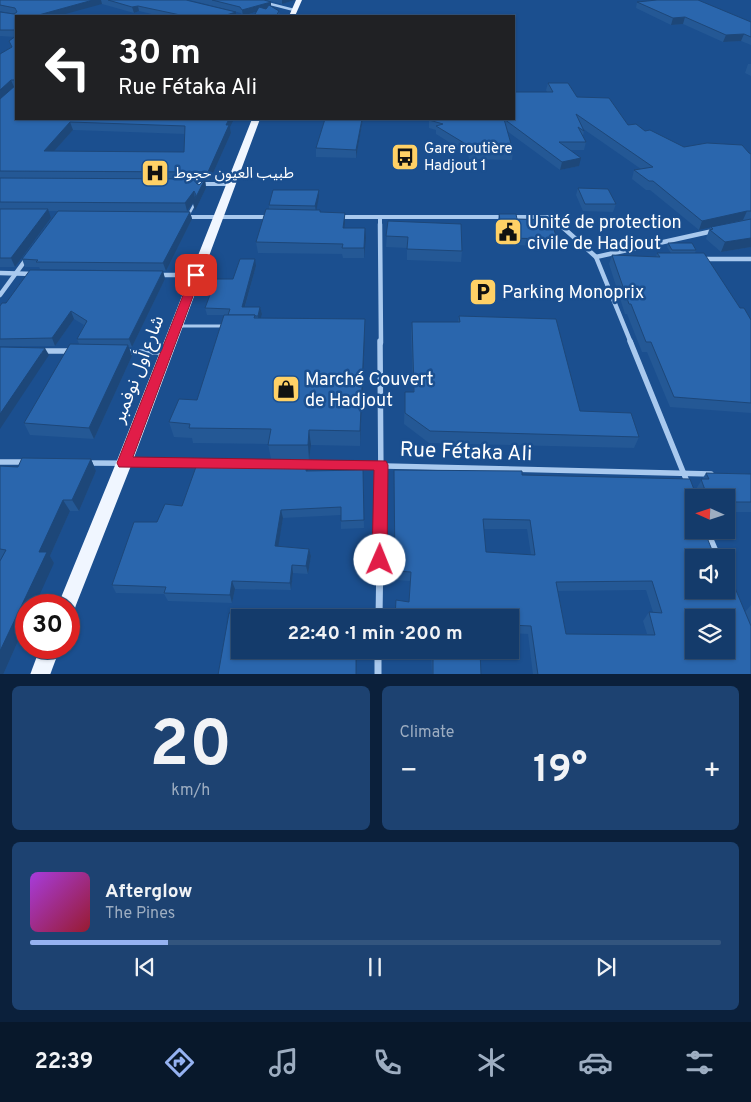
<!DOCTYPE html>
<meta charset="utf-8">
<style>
body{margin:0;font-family:Overpass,"Noto Sans Arabic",sans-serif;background:#1d4271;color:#f1f3f6;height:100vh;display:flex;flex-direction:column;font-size:19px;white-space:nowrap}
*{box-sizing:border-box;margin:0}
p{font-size:16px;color:#9dadc1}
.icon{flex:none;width:28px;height:28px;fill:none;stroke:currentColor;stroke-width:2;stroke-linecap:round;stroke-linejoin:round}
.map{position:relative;height:674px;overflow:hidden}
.details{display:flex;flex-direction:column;gap:12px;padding:12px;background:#0b203b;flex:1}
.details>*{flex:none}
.hud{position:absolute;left:15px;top:15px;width:500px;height:105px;border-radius:0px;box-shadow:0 1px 4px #0004,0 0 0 1px #33557e;background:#202124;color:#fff;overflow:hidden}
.needle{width:32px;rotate:273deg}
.buttons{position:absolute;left:685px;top:489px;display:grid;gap:10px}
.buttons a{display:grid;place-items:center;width:50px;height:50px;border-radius:0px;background:#143b6b;box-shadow:0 1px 4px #0004,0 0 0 1px #33557e;font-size:25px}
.speed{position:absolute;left:15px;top:594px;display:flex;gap:10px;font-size:25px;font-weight:700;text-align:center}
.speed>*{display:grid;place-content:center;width:65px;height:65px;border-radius:50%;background:#143b6b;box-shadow:0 1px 4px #0004,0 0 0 1px #33557e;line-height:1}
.speed .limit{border:8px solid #d22;background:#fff;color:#111}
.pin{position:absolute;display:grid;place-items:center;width:42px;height:42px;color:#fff;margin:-21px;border-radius:10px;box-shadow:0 2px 8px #0006}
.me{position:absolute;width:55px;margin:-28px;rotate:1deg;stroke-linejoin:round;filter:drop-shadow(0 0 4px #0008)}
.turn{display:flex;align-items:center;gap:18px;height:105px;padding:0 20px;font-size:22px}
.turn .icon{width:65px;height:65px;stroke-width:2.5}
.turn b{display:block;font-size:35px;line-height:42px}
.big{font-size:38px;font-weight:700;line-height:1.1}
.details .widget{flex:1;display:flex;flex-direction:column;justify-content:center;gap:8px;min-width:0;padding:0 18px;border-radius:8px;background:#1d4271}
.details .dial{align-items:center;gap:0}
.dial b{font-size:65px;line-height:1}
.song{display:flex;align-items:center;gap:15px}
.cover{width:60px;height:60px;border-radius:8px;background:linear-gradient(135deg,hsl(280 70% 55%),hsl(350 70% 35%))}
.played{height:5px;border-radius:2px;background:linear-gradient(90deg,#95b2f1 20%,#33557e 20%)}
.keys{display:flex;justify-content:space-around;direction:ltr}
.heat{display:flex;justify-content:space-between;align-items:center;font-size:28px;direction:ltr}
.details .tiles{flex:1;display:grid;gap:12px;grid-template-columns:1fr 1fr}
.widget:last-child{grid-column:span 2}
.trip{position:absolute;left:231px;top:609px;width:288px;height:50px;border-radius:0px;background:#143b6b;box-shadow:0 1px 4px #0004,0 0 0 1px #33557e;font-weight:700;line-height:50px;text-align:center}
.dock{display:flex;height:80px;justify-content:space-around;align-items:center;background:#08182b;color:#9dadc1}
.dock .icon{width:35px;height:35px}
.dock .current{color:#95b2f1}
.dock b{font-size:22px;color:#f1f3f6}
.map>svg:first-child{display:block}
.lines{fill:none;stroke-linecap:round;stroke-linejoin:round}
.lane-far1{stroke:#a9c9ee;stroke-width:2.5}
.lane{stroke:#a9c9ee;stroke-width:3}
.street-far4{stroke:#a9c9ee;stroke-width:2.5}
.street-far3{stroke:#a9c9ee;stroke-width:4}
.street-far2{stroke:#a9c9ee;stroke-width:4.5}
.street-far1{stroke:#a9c9ee;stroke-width:5.5}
.street{stroke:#a9c9ee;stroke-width:7}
.primary{fill:#f0f6ff;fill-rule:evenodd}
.wall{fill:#245895;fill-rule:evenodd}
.shaded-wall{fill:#1d4779}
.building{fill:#2a66ad;stroke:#1d4779;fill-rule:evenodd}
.route{fill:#e11d48;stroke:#92132f}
.labels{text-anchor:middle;stroke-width:5;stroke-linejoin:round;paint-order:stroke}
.far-poi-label{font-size:15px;fill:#fff;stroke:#1b4f8f;text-anchor:start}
.poi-label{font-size:18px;fill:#fff;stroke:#1b4f8f;text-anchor:start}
.street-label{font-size:18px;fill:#fff;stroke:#1b4f8f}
.near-street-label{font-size:21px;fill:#fff;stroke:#1b4f8f}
</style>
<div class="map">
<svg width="751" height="675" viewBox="0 0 751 675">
<rect width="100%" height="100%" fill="#1b4f8f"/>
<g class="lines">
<!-- lane-far1 -->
<polyline class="lane-far1" points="188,216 195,203"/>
<!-- lane -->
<polyline class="lane" points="179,326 225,326"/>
<!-- street-far4 -->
<polyline class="street-far4" points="255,0 294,10"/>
<!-- street-far3 -->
<g class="street-far3">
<polyline points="200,184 230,184"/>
<polyline points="185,217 269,217"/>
<polyline points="340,217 550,217 560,226"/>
<polyline points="380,218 380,226"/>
</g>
<!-- street-far2 -->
<g class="street-far2">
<polyline points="380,224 381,343"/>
<polyline points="559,224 596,257 631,343"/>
<polyline points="596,257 713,231"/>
<polyline points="702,259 751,259"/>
<polyline points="0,273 34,274"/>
<polyline points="158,275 196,275"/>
<polyline points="0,295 27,258"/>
</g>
<!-- street-far1 -->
<g class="street-far1">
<polyline points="380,341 381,490"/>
<polyline points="630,341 688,484"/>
<polyline points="40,351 72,351"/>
<polyline points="125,352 164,352"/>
<polyline points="0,462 26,462"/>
<polyline points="87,463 273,464"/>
<polyline points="302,464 711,474"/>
</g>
<!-- street -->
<g class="street">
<polyline points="706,530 718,558"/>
<polyline points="726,579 732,593"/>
<polyline points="379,618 381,489"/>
<polyline points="378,650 378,675"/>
</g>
<!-- primary -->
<g class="primary">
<polygon points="296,0 302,0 295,16 289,16"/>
<polygon points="252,119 260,119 132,463 76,605 74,611 69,613 69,605 58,605 116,463"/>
<polygon points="40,648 60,648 50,675 30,675"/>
</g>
</g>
<!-- wall -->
<g class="wall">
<path d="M0,0H187L236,16H160L139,11L134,13L102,4L16,16V119L230,127L231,133L210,180H205L206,188L195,211L193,203L187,211L190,212L192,219L166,271L40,269L39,267H25L22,259L58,211H48L51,218L15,267H0V54L11,47L9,41L16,37L0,36V12L14,14H15L0,11ZM73,130L185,134L184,152L54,151ZM197,180H204L199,185L198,184Z"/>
<polygon points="190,0 264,0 271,6 279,11 280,16 254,16 256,12 243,16 241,13"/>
<polygon points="266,0 295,0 282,4"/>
<polygon points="637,2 751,22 751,45 741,41 723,42 683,24 671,25 636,8"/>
<polygon points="748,64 751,64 751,76 745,73"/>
<polygon points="548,83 577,97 628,125 645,131 684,147 749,153 751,154 751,247 721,252 706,239 710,227 699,230 650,190 646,190 632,179 634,170 641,169 582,128 584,131 583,136 586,142 584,150 571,150 579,166 560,170 507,131 513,151 512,160 469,159 468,154 436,134 436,130 429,128 429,120 428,119 514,119 547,92 546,90"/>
<polygon points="325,119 363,119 356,158 316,157 316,148"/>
<polygon points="578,188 616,204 613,212 583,211 576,195"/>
<polygon points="319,197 316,210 345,223 344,228 365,228 364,258 343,258 342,254 258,253 256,242 269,209 269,205"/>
<polygon points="499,214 517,219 557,239 555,246 502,245 498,221"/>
<polygon points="388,221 462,251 461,262 407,260 407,248 386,247"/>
<polygon points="668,243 696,250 695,253 740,308 751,320 751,413 670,407 647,352 642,352 627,314 625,314 609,264 612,255 656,257 657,253 671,253 667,247"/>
<polygon points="256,266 245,307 260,307 262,314 260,318 365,334 360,446 311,445 309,460 271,459 268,444 193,443 192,438 174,437 169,422 197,400 224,315 207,315 205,308 233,279"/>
<polygon points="163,271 165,279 132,347 129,347 132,356 94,439 30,435 24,423 79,344 77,339 84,325 74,319 55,346 0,346 0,306"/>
<polygon points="459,316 580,411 639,437 634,448 429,443 404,424 405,392 413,392 411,333 412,322 458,322"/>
<polygon points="91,459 96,471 79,511 70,511 50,556 54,563 26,605 26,623 3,675 0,675 0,466 18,467"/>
<polygon points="307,461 308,471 363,470 364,528 341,529 341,515 283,518 278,546 309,549 311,556 308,574 293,573 291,590 235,589 232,603 168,601 164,594 116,593 112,585 157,522 182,506 266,466"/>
<path d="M394,470L522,475L695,492L697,493L696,489L706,473L751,474V512H726V498H694V530L714,555L712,558H694L751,675H533L528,634L510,633V618L409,602L410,581L395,580ZM484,529H527L531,555L486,552ZM646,590L653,612H649L643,621L647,634H566L558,591Z"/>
<polygon points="751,605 751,626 745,612"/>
<polygon points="431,650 480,650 481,675 432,675"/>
</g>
<!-- shaded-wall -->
<g class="shaded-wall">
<polygon points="93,0 101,0 102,4 58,16 35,16"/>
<polygon points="282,0 295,0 282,4"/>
<polygon points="271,2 271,7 243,16 242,10"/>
<polygon points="138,6 139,11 134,13 132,7"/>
<polygon points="236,12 236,16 223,16"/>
<polygon points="685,17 683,24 671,25 673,18"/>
<polygon points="744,34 741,41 723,42 726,35"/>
<polygon points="11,80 14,87 0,99 0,90"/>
<polygon points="229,119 234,119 230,127 231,133 210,180 208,172"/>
<polygon points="362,119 363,119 356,158 356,150"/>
<polygon points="70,122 73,130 47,159 44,151"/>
<polygon points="581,158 579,166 560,170 562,162"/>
<polygon points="205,179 206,188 195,211 193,203 187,211 185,203 194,191 195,199"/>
<polygon points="319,190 319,197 316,212 315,206"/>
<polygon points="48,209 51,218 15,267 11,258"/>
<polygon points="747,211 743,220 699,230 702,221"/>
<polygon points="190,212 192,219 166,271 163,263"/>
<polygon points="345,213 345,223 343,238 343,228"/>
<polygon points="365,228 366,238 364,258 364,248"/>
<polygon points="751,238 751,247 721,252 725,242"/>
<polygon points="255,259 256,266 243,313 242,307"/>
<polygon points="163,271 165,279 132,347 129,339"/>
<polygon points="260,307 262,314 259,323 258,316"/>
<polygon points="71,311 74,319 55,346 52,338"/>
<polygon points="365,319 365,334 360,446 360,431"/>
<polygon points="128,345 132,356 94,439 89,428"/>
<polygon points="45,348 49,355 0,429 0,414"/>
<polygon points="309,430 311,445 309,460 308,445"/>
<polygon points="91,459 96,471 79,511 72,500"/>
<polygon points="307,461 308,469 307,479 306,471"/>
<polygon points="63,500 70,511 50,556 54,563 35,605 26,605 26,623 3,675 0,675 0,651 39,552"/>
<polygon points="281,510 283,518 277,554 275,546"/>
<polygon points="309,549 311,556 308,574 306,566"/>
<polygon points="292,565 293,573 291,590 290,583"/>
<polygon points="232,581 235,589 232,603 230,595"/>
<polygon points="356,650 357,650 356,675"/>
</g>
<!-- building -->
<g class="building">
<polygon points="0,0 93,0 35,16 16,16 16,30 0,30 0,12 14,14 17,12 15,8 0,5"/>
<polygon points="108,0 186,0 236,12 223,16 185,16 138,6 132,7"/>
<polygon points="212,0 264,0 271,2 242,10 240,7"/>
<polygon points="657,0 698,0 751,22 751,37 744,34 726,35 685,17 673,18 637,2"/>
<polygon points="269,5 279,11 276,16 254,16 259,7 266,9"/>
<path d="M16,36V119H229L226,125H229L208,172L0,171V99L16,85V80H11L0,90V54L12,47L9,41ZM70,122L185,126L184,152L44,151Z"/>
<polygon points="548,83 568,83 577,97 609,98 628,125 636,124 645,131 650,130 684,147 707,143 742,145 749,153 751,154 751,211 747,211 702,221 653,181 649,181 634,170 653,167 576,114 584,131 578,127 586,142 559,142 581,158 562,162 504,119 513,151 470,151 469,146 436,126 443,124 429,120 431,119 514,119 514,92 553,92"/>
<polygon points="325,119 362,119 356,150 316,148"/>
<polygon points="0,178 197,179 196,183 199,185 205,179 193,203 196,195 194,191 185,203 0,202"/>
<polygon points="578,188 608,189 616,204 585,204"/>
<polygon points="273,190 319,190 315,206 269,205"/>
<polygon points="0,209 48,209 11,258 0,258"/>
<polygon points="266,209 313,210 320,210 320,212 345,213 343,228 365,228 364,248 342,248 343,244 256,242"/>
<polygon points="58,211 190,212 163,263 36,262 38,260 22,259"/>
<polygon points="499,214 516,214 517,219 551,220 557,239 503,238"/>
<polygon points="751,219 751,238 725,242 710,230 713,229 711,227"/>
<polygon points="388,221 461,224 462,251 407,249 408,237 386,236"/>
<polygon points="668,243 692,243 696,250 672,250"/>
<polygon points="657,253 704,253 740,308 744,308 751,320 751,403 674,397 651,342 646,342 631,304 629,304 612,255 660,257"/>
<polygon points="240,259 255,259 242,307 260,307 258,316 255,316 255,315 228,315 230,309 205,308 216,279 233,279"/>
<polygon points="30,270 163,271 129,339 77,339 87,321 71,311 52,338 0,339 0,306 2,303 6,303"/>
<polygon points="224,315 255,315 254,318 365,319 360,431 309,430 308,445 268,445 271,429 189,428 190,424 169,422 179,399 197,400"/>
<polygon points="459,316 556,319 580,411 631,413 639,437 430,431 405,413 405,392 414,392 412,322 460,322"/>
<polygon points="70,344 128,345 89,428 24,423"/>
<polygon points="0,347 45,348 0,414"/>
<polygon points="22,458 91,459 72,500 63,500 39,552 47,552 0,651 0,561 6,550 0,549 0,466 18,467"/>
<polygon points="267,460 307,461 306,471 363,470 364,520 341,521 341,507 281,510 275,546 309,549 306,566 292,565 290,583 232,581 230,595 164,593 166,587 112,585 134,522 157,522 165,504 182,506 197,464 266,466"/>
<path d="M394,470L522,471V475L690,479L695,492L700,495L705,490L701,479H709L706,473L751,474V502H726V498H694V501H693L694,504V530H704L714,555H706L708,558H694V590H726V588H735L751,626V675H538L531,626L510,625V618H395L396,600L409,602L411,572L395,571ZM483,519L530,520L535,555L486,552ZM652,581L662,613L649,612L655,635L566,634L556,582ZM694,618H726V650H694Z"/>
<polygon points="229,613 357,614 357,618 240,618 240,650 356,650 356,675 218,675"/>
<polygon points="433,650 480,650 481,675 433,675"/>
</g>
<!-- route -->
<polygon class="route" points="196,272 201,275 133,457 386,461 388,465 387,560 385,565 380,568 374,565 372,560 374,470 119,467 117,463 191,275"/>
<!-- icons -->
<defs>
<g id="bus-square" transform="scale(1.4375)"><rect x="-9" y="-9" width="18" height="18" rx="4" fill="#ffd166" stroke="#1b4f8f"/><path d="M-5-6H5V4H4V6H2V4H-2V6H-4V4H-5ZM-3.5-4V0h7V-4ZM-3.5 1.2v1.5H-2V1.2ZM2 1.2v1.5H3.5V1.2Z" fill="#111"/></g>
<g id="hospital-square" transform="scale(1.4375)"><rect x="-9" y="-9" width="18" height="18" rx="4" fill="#ffd166" stroke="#1b4f8f"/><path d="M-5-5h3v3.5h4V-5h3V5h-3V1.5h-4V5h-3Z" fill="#111"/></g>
<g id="civic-square" transform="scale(1.4375)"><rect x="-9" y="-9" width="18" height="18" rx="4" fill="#ffd166" stroke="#1b4f8f"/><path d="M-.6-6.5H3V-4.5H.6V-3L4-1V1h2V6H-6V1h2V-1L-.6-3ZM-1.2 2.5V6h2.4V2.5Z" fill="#111"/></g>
<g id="parking-square" transform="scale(1.4375)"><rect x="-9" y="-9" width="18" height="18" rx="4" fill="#ffd166" stroke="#1b4f8f"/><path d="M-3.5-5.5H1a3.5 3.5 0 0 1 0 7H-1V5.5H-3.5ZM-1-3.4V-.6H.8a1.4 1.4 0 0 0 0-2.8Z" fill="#111"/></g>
<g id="shop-square" transform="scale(1.4375)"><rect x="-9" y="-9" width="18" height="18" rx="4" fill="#ffd166" stroke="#1b4f8f"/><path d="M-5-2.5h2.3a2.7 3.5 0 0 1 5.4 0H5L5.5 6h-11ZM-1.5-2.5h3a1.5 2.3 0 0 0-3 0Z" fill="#111"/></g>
</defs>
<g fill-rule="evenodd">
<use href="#bus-square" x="405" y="157"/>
<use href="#hospital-square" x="155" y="173"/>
<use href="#civic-square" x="508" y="232"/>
<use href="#parking-square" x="483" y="292"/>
<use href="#shop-square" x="286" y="389"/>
</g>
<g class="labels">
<!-- far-poi labels -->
<g class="far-poi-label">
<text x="424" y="153">Gare routière<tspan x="424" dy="17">Hadjout 1</tspan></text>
<text x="174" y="178">طبيب العيون حجوط</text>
</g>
<!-- poi labels -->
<g class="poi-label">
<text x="527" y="228">Unité de protection<tspan x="527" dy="21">civile de Hadjout</tspan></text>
<text x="502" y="298">Parking Monoprix</text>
<text x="305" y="385">Marché Couvert<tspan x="305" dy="21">de Hadjout</tspan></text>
</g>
<!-- street labels -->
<g class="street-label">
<text transform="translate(138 369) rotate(-69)" y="6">شارع أول نوفمبر</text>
</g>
<!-- near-street labels -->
<g class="near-street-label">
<text transform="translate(466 451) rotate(2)" y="7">Rue Fétaka Ali</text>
</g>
</g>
</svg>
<div class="buttons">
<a><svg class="needle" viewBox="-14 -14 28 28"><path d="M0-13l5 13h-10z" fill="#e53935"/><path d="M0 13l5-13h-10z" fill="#9dadc1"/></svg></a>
<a><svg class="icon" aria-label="sound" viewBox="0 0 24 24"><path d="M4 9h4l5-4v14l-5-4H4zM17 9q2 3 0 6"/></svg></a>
<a><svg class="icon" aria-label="layers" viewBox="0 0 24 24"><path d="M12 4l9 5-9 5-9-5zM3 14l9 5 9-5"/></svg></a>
</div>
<div class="speed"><div class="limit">30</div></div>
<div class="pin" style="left:196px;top:275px;background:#d93025"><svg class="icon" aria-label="arrive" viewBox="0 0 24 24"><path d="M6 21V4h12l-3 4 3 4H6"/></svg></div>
<svg class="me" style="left:380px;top:560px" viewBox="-20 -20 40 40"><circle r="19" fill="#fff"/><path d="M0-13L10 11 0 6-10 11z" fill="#e11d48"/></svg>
<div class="trip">22:40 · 1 min · 200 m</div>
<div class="hud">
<div class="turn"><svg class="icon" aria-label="left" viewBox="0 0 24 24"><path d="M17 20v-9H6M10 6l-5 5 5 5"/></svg><div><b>30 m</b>Rue Fétaka Ali</div></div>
</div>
</div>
<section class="details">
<div class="tiles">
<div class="widget dial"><b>20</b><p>km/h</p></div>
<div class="widget"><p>Climate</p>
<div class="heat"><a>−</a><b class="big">19°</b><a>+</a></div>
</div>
<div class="widget">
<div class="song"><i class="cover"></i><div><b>Afterglow</b><p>The Pines</p></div></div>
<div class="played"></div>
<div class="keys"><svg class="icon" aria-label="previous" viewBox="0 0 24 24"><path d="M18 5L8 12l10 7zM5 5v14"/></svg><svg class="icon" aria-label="pause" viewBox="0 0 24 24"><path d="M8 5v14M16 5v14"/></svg><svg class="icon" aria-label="next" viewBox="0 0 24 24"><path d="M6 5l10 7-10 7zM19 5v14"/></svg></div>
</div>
</div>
</section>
<nav class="dock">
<b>22:39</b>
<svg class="icon current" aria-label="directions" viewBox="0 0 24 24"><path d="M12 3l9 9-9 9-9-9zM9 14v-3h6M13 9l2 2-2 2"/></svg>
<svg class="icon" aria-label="music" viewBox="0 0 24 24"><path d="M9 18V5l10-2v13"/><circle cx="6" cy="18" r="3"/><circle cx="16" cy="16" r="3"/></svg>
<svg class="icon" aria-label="phone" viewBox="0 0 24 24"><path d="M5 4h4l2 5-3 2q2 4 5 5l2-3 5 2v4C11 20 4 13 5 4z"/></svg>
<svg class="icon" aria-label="climate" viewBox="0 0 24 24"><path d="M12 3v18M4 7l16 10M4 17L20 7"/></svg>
<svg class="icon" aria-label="car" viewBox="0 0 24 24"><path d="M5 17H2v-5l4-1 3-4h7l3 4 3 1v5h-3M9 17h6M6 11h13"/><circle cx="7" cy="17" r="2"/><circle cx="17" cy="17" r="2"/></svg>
<svg class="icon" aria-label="filters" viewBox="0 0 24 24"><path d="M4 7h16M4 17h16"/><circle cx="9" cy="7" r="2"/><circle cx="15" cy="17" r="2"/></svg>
</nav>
